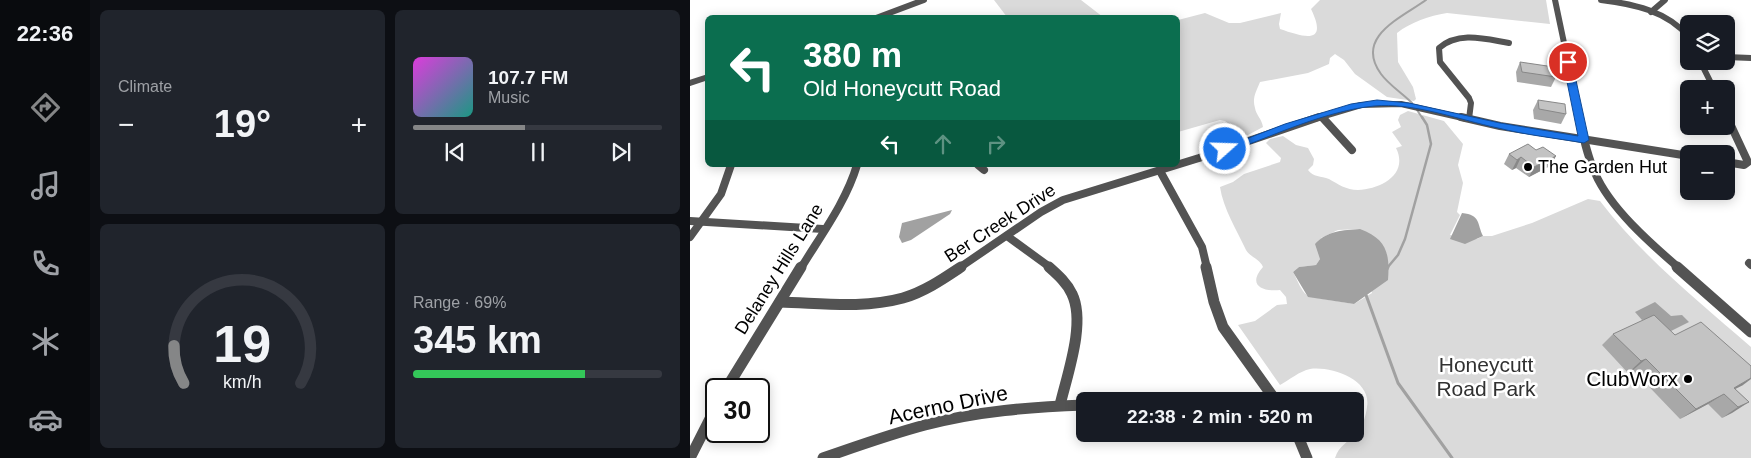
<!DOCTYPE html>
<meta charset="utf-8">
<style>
body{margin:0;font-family:Arial,sans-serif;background:#20242c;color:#f1f3f6;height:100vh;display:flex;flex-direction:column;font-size:19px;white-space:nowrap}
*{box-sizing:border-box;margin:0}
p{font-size:16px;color:#9ea1a6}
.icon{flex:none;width:28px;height:28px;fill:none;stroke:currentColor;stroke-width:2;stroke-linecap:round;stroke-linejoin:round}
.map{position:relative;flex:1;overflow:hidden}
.side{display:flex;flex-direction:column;gap:10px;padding:10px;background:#0d0f14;width:600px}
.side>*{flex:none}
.top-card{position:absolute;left:15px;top:15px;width:475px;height:152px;border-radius:8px;box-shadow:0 2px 12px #0003;background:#0b6e4f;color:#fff;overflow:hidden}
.fabs{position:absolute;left:990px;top:15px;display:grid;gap:10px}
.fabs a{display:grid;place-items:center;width:55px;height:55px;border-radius:8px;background:#171b24;box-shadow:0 2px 12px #0003;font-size:25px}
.speed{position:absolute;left:15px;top:378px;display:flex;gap:10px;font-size:25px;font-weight:700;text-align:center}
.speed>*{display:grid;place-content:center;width:65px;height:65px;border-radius:50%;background:#171b24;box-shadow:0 2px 12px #0003;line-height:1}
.speed .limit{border:2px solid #111;border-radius:8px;background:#fff;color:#111}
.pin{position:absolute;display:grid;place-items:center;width:42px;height:42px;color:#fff;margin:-21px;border:2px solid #fff;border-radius:50%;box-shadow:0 1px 5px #0007}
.me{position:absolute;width:55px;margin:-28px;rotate:70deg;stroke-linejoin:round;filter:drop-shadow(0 0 4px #0008)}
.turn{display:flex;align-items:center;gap:18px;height:105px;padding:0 15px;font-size:22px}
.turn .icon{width:65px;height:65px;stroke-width:2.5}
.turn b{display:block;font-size:35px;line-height:42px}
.lanes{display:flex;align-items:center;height:48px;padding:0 15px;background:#0003;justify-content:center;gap:25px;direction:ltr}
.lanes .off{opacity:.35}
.big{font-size:38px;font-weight:700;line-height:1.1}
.side .tile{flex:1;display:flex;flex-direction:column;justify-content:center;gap:8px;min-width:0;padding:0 18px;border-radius:8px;background:#20242c}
.side .dial{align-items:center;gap:0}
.dial svg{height:130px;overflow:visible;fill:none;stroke:#363941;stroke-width:7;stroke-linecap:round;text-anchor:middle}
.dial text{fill:#f1f3f6;stroke:none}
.song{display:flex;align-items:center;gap:15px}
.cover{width:60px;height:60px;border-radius:8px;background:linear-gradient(135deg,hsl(300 70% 55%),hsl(170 70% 35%))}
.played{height:5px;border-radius:2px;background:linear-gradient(90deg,#858687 45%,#363941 45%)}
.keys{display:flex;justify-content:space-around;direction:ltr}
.heat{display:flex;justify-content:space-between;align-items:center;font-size:28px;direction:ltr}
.charge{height:8px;border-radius:4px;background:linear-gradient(90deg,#34c759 69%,#363941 0)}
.side .tiles{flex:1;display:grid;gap:10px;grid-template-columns:repeat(2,1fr)}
.trip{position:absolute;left:386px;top:392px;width:288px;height:50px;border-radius:8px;background:#171b24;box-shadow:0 2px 12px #0003;font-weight:700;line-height:50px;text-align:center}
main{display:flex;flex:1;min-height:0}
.dock{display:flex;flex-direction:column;width:90px;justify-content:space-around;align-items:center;background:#090b0e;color:#9ea1a6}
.dock .icon{width:35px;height:35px}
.dock .active{color:#858687}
.dock b{font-size:22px;color:#f1f3f6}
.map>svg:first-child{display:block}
.green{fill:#dadada;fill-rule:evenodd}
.water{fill:#a1a1a1}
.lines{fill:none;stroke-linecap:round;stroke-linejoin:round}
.stream-far2{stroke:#a1a1a1;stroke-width:2}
.stream-far1{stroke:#a1a1a1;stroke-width:2.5}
.stream{stroke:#a1a1a1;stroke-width:3}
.minor-far2{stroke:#535353;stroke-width:6}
.minor-far1{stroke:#535353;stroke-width:8}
.minor{stroke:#535353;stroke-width:11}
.wall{fill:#a8a8a8}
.shaded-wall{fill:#888}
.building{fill:#c3c3c3;stroke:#888}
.route{fill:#1a73e8;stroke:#114b97}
.poi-dot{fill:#000;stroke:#fff;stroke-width:2}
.labels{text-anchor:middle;stroke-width:5;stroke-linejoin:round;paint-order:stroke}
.poi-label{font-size:18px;fill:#000;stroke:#fff;text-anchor:start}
.street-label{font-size:18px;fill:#000;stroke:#fff}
.near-park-label{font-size:21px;fill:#313131;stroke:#fff}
.near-poi-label{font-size:21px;fill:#000;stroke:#fff;text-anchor:end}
.near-street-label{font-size:21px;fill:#000;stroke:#fff}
</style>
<main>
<nav class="dock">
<b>22:36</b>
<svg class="icon active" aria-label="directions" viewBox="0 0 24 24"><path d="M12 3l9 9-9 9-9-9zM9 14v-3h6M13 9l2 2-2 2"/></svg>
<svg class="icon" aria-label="music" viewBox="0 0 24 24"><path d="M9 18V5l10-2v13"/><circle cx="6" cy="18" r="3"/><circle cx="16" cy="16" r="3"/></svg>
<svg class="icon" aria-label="phone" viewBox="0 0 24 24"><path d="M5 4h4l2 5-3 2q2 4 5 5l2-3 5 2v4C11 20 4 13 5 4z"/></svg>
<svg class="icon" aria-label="climate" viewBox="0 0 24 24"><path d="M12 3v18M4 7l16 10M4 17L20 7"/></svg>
<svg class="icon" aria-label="car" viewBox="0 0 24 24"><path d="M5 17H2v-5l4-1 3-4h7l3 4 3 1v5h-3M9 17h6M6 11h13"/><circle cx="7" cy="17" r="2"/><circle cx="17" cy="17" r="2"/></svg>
</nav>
<section class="side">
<div class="tiles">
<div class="tile"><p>Climate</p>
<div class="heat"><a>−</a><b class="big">19°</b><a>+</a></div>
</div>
<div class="tile">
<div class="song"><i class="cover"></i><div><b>107.7 FM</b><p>Music</p></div></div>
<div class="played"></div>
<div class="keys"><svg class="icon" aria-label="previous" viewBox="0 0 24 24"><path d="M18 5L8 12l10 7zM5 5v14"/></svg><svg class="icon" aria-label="pause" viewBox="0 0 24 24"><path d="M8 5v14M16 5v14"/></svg><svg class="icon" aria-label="next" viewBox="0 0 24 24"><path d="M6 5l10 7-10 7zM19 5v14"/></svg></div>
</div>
<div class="tile dial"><svg viewBox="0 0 100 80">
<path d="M14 69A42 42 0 1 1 86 69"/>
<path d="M14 69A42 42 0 0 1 8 46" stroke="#858687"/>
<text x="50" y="56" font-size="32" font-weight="700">19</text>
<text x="50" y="72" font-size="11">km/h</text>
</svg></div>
<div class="tile"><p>Range · 69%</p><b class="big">345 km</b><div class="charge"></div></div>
</div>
</section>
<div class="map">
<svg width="1061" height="458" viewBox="0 0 1061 458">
<rect width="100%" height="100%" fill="#fff"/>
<!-- green -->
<g class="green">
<polygon points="304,0 391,0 413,17 317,17"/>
<path d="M630,0H856L860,24L757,13C739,16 721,22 707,33L708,62L723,87L726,99L724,101L697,97L665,74L654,60L645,54L640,58L639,64L618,73L570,82C566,92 562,98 565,108C566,115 572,119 573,127L558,135H553L535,121L530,120L488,132V20L515,13L539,23H550L591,13L589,24L590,29C616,38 638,44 621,9Z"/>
<path d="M718,111L754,121L773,144L768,165L773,183L767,212L770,215L760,235L787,239L793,236H802L842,223L898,199L910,201C953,257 1008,301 1061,347V458H645C649,445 659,442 667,432C673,426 676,415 677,407C682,380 642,366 620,369C610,371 599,380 590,385L548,325L565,321L587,305L597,304L596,297L590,290C572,292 557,285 573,267C570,259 560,257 556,250C547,231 533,208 530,187L543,182L554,174L590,162L591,158L576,143L580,139L593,136L606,145L618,148L624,159L623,165L618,170C623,177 631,176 639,179C648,184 656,190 668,190C691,189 719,174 706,148L712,146L702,132L711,127L708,120L710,115ZM670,229L682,293L664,304C655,302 621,298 617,295C611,291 607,279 603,272L609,267L626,265L630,259L631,238L648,230Z"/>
</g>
<!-- water -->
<g class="water">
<polygon points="262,210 260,214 221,240 212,243 209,237 212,223"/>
<path d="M772,213C791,215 787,224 793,236L775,244L760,239Z"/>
<path d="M670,229C697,239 700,254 698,280L664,304L618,297L603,272L609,267L626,265L630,259L625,244C637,231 653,230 670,229Z"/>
<polygon points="965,302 981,316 992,315 999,322 977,333 961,318 952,320 945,312"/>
</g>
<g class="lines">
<!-- stream-far2 -->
<g class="stream-far2">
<path d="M722,103C712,93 699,85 691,74C664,37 711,18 736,0"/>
<polyline points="727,110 733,119"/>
</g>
<!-- stream-far1 -->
<polyline class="stream-far1" points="697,268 708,255 715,239 741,144 737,125 732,117"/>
<!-- stream -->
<g class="stream">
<polyline points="697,269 698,267"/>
<polyline points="676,295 708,383 762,458"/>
</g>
<!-- minor-far2 -->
<g class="minor-far2">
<polyline points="865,0 890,119"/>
<path d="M911,0C944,4 977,11 999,37"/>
<polyline points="961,12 975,0"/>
<polyline points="186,18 234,0"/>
<polyline points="1036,57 1061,58"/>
<polyline points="1010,61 1024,89"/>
<polyline points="0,83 18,77"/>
<polyline points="1036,115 1038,119"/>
<polyline points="631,116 633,119"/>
<polyline points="624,119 671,105 711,104 777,119"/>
<path d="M779,119L781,103L779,98L750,62L749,48C769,31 795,39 819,43"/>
</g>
<!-- minor-far1 -->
<g class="minor-far1">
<polyline points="632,117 662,150"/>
<polyline points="771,117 810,126 999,156"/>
<path d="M889,117C893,136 897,155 905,173C920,208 960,243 989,268"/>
<polyline points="1036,162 1054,165 1058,162 1037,117"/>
<polyline points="288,165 294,170"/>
<polyline points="470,171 512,247 517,268"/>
<polyline points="0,221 133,229"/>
<polyline points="317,236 361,268"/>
<polyline points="0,237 31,194 41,165"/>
<polyline points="1059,263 1061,265"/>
<path d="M111,268C131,235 156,202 167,165"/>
<polyline points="269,268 351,212 373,200 509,158 629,117"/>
</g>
<!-- minor -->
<g class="minor">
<path d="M359,267C368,275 377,283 382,294C396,323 377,375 370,405"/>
<polyline points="516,267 524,302 533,327 586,401"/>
<polyline points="987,267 1061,332"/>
<path d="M90,302C131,303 173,309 213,298C234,292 253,279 271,267"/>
<polyline points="36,389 111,267"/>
<polyline points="607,434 617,458"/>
<polyline points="0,458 26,407"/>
<path d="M133,458C167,446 201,434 235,425C288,411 341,407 395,405"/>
</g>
</g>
<!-- wall -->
<g class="wall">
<polygon points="830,62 866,77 861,87 827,82 826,72"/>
<polygon points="848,100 876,114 871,124 844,119 843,110"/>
<polygon points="846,150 866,156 860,166 839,177 826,168 822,170 814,164 819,154"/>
<polygon points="923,334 985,335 1053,385 1045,389 1059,402 1032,418 1018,404 990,419 943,370 938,373 912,345"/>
</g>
<!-- shaded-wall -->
<g class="shaded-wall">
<polygon points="866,156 860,166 839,177 844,167"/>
<polygon points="831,157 826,168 822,170 827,160"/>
<polygon points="956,359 943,370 938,373 951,361"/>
<polygon points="1061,378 1061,379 1053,385 1035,394 1044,388"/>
<polygon points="1034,394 1018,404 990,419 1006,409"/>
<polygon points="1059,402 1042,413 1032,418 1048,407"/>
</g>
<!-- building -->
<g class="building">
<polygon points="830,62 864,67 866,77 832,72"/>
<polygon points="848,100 875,104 876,114 849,109"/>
<polygon points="838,144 846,150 853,147 866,156 844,167 831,157 827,160 819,154"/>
<polygon points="964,315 985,335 1011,322 1061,366 1061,378 1044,388 1059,402 1048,407 1034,394 1006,409 956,359 951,361 923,334"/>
</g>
<!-- route -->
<path class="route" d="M878,59L882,62L899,140L894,143C865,138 836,135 808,128C770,120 722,102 684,106C636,111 584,135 539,152H532L530,149L595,124L661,104L687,100L719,103L810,123L888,136L873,62Z"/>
<!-- markers -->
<g class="poi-dot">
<circle cx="838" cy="167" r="5"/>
<circle cx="998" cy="379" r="5"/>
</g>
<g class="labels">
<!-- poi labels -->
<g class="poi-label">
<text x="848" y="173">The Garden Hut</text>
</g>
<!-- street labels -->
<g class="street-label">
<text transform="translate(310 223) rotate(-33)" y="6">Ber Creek Drive</text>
<text transform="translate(89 269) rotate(-58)" y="6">Delaney Hills Lane</text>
</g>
<!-- near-park labels -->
<g class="near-park-label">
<text x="796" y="372">Honeycutt<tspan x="796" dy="24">Road Park</tspan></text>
</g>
<!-- near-poi labels -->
<g class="near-poi-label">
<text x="988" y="386">ClubWorx</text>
</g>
<!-- near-street labels -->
<g class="near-street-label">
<text transform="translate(258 405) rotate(-12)" y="7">Acerno Drive</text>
</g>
</g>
</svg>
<div class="fabs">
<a><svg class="icon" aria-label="layers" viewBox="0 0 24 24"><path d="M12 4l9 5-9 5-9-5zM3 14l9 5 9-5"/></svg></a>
<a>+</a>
<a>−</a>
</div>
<div class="speed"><div class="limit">30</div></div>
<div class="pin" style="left:878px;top:62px;background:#d93025"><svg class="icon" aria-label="arrive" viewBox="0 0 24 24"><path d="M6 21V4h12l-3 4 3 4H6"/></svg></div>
<svg class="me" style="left:535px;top:149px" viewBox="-20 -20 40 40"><circle r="17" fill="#1a73e8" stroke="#fff" stroke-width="3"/><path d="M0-11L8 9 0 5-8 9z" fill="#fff"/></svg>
<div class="trip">22:38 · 2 min · 520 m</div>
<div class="top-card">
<div class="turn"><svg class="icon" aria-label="left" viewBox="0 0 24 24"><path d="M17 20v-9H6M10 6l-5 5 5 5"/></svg><div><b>380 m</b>Old Honeycutt Road</div></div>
<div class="lanes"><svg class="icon" aria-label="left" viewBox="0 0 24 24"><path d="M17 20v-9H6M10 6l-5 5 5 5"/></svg><svg class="icon off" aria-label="ahead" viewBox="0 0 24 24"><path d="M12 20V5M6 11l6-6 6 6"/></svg><svg class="icon off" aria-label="right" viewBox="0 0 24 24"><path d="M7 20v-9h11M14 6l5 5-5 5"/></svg></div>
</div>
</div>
</main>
